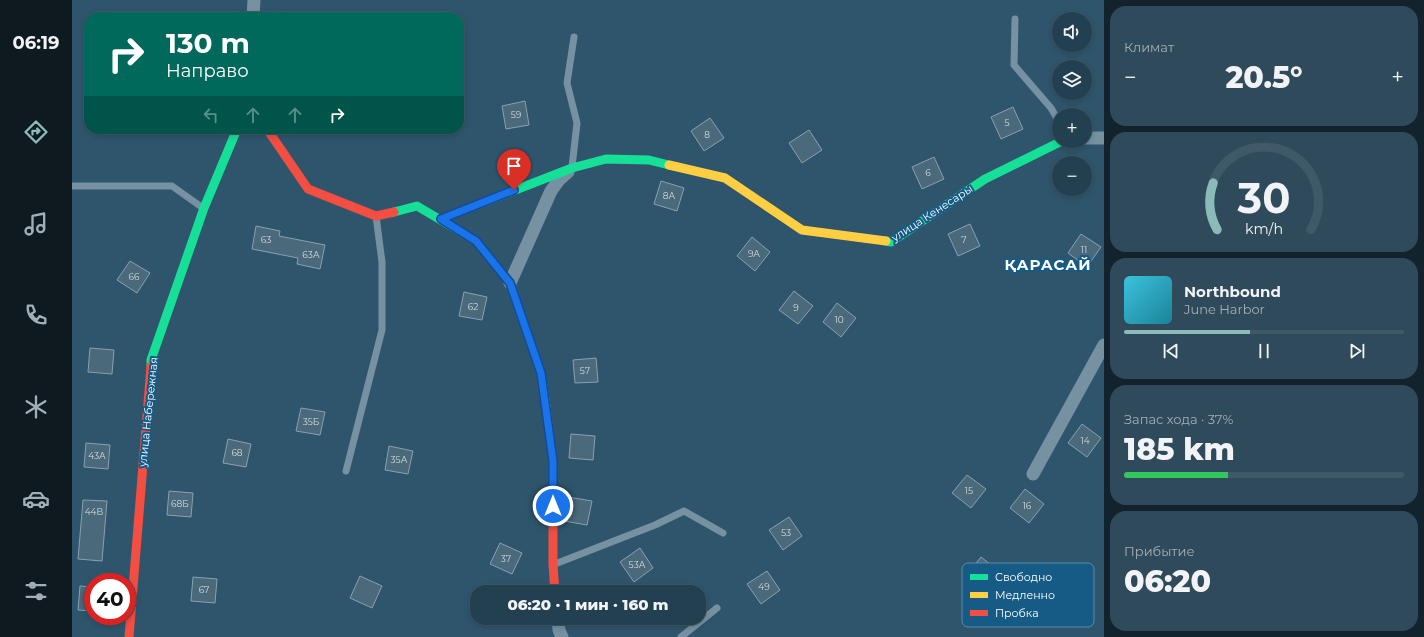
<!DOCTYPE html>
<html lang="ru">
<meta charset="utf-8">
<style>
body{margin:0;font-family:Montserrat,sans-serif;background:#2f4b5b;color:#f1f3f6;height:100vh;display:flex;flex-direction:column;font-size:15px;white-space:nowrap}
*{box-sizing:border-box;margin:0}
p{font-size:13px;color:#a3afb7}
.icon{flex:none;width:22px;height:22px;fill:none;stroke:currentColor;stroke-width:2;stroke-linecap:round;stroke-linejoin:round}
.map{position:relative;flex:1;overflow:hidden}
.sheet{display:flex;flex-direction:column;gap:6px;padding:6px;background:#13232d;width:320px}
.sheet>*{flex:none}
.banner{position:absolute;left:12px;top:12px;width:380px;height:122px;border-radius:16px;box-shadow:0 2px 6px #0003,0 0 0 1px #405968;background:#00695c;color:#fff;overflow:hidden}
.fabs{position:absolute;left:980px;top:12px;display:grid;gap:8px}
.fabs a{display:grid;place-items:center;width:40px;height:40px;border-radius:50%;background:#234051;box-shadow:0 2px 6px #0003,0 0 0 1px #405968;font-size:20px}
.speed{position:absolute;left:12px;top:573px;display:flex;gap:8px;font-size:20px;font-weight:700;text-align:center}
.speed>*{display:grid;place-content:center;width:52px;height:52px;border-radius:50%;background:#234051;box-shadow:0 2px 6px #0003,0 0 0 1px #405968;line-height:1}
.speed .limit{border:6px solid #d22;background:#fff;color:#111}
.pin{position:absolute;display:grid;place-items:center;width:34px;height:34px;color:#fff;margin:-41px -17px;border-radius:50% 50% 50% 0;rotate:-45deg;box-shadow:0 0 4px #0007}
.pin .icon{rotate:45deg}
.me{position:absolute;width:44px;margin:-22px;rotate:0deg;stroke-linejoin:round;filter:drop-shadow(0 0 3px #0008)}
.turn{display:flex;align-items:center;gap:14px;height:84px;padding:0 16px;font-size:18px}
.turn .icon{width:52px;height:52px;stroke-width:2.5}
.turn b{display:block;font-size:28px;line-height:34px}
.lanes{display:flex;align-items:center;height:38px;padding:0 16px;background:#0003;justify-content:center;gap:20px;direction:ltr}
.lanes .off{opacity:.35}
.big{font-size:30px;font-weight:800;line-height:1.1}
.sheet .tile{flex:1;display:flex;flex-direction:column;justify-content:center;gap:6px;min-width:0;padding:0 14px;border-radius:16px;background:#2f4b5b}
.sheet .dial{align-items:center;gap:0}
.dial svg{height:104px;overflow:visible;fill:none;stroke:#405968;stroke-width:7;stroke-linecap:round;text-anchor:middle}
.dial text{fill:#f1f3f6;stroke:none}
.song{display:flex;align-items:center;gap:12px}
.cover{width:48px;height:48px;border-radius:6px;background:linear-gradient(135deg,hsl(190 70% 55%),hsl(190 70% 35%))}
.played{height:4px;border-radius:2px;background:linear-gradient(90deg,#8bbbb9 45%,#405968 45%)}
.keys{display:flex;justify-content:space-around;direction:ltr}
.heat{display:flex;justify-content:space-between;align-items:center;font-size:22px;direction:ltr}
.charge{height:6px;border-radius:3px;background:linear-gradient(90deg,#34c759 37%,#405968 0)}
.trip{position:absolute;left:398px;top:585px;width:236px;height:40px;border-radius:16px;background:#234051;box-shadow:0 2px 6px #0003,0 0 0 1px #405968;font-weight:800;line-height:40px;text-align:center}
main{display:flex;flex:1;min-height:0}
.dock{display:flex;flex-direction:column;width:72px;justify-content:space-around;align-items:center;background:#0e1a20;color:#a3afb7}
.dock .icon{width:28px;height:28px}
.dock .on{color:#8bbbb9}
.dock b{font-size:18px;color:#f1f3f6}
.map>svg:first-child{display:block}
.building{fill:#4a697b;stroke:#89a1b0}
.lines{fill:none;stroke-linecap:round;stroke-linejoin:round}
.lane{stroke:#7591a2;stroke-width:7}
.street{stroke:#7591a2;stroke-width:13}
.fast{stroke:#16e098;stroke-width:9}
.slow{stroke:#ffcf43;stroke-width:9}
.jam{stroke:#f24e42;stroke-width:9}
.route-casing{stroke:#114b97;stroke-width:10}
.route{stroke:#1a73e8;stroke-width:7}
.labels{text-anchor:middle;stroke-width:4;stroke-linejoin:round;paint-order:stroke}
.number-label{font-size:9px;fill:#d2dade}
.street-label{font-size:11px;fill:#fff;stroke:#155b86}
.district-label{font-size:15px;font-weight:bold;letter-spacing:1px;fill:#fff;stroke:#155b86}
.key{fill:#155b86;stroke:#5b8caa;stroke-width:1}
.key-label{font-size:11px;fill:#fff}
</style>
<main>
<nav class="dock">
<b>06:19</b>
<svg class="icon on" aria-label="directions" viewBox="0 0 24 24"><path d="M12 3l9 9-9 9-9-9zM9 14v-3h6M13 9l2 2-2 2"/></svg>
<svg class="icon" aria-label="music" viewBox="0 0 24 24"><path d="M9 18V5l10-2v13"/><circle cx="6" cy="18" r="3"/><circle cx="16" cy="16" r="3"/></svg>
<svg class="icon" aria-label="phone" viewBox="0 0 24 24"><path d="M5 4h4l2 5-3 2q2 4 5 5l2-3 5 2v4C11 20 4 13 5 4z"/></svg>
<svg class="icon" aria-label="climate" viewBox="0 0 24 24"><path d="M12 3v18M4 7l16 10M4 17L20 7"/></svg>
<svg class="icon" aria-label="car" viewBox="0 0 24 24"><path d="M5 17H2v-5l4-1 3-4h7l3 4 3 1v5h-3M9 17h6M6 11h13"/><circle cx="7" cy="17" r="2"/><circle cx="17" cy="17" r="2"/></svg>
<svg class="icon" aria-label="filters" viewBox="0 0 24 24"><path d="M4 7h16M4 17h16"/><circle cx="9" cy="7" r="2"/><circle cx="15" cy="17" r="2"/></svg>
</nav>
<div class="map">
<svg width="1032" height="637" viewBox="0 0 1032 637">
<rect width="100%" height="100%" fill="#2f556c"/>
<!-- building -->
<g class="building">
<polygon points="453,101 457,125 434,129 430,106"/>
<polygon points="941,107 951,129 929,139 919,117"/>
<polygon points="638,118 652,138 632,151 619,131"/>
<polygon points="737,130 750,150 730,163 717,143"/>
<polygon points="862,157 872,179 850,189 840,167"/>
<polygon points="589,181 612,188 605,211 582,204"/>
<polygon points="898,224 908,246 886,256 876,234"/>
<polygon points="184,226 208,231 207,236 253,245 248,269 225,264 226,258 180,249"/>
<polygon points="1009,234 1029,247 1015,267 996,253"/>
<polygon points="680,237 698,252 683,271 665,256"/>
<polygon points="58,261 78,273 65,293 45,280"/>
<polygon points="722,291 741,306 726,324 707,310"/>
<polygon points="392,292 415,297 410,320 387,316"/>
<polygon points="765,303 784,318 769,337 751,322"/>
<polygon points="18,348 42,350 40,374 16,372"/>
<polygon points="524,358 526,382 503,383 501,360"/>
<polygon points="229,408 253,412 248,435 224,431"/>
<polygon points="1010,424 1029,438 1015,457 996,443"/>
<polygon points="499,434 523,436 521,460 497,458"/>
<polygon points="156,439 179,444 174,467 151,463"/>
<polygon points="14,443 38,445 36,469 12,467"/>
<polygon points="317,446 341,451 336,474 313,470"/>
<polygon points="895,475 914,489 899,508 880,493"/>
<polygon points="953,489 972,504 957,523 938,508"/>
<polygon points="97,491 121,493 119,517 95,515"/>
<polygon points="496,497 520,501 515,525 492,521"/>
<polygon points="11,500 35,501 30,561 6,559"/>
<polygon points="717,517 730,536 711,550 697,530"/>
<polygon points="428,543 450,553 440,574 418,564"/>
<polygon points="568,548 581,568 562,582 548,562"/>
<polygon points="909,557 928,572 913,591 894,576"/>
<polygon points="695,571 708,590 689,604 675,584"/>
<polygon points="288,576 310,586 300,608 278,598"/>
<polygon points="121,577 145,579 143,603 119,601"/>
<polygon points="8,586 21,587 21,611 6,610"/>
</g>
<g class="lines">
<!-- lane -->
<g class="lane">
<polyline points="943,19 942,65 979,108 987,122"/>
<polyline points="500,167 505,123 495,83 502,37"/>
<polyline points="0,186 100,186 131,208"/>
<polyline points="274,471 310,330 310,262 304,216"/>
<polyline points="483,564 583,525 612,511 651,533"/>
<polyline points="609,637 645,608"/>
</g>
<!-- street -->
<g class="street">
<polyline points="181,17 182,0"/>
<polyline points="1013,138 1032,138"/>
<polyline points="438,283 479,191 487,180 496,172"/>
<polyline points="961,474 1032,345"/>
<polyline points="486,618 487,630 490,637"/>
</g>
<!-- fast -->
<g class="fast">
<polyline points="322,212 345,206 404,241 438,283 469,373 474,406"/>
<polyline points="369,219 500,168 534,159 577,160 597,165"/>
<polyline points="814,241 819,242 913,179 990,141"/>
<polyline points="79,366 79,360 132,208 165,129"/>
</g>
<!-- slow -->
<polyline class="slow" points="597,165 653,178 730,230 814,241"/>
<!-- jam -->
<g class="jam">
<polyline points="195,129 236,189 304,216 322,212"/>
<polyline points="474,406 481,461 481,565 483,592"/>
<polyline points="57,637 79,366"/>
</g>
</g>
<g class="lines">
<!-- route casing -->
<g class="route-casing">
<polyline id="route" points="442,190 369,219 404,241 438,283 469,373 481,461 481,506"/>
</g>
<!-- route -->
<use href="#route" class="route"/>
</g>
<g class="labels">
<!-- number labels -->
<g class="number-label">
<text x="444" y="118">59</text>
<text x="935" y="126">5</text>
<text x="635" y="138">8</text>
<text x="856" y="176">6</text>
<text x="597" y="199">8А</text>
<text x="194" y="243">63</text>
<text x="892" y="243">7</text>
<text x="1012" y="253">11</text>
<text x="682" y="257">9А</text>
<text x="239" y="258">63А</text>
<text x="62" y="280">66</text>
<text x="401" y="310">62</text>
<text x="724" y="311">9</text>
<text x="767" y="323">10</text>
<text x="513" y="374">57</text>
<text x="239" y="425">35Б</text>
<text x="1013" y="444">14</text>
<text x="165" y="456">68</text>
<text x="25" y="459">43А</text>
<text x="327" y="463">35А</text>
<text x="897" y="494">15</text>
<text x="108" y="507">68Б</text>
<text x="955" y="509">16</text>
<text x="22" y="515">44В</text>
<text x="714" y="536">53</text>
<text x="434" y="562">37</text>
<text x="565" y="568">53А</text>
<text x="692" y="590">49</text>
<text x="132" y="593">67</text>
</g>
<!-- street labels -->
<g class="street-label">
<text transform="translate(860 213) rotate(-33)" y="4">улица Кенесары</text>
<text transform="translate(76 412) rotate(-84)" y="4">улица Набережная</text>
</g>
<!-- district labels -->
<g class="district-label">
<text x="976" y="270">ҚАРАСАЙ</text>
</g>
</g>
<!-- legend -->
<rect x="890" y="563" width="132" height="64" rx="6" class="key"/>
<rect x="898" y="574" width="18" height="6" fill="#16e098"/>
<rect x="898" y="592" width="18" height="6" fill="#ffcf43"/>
<rect x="898" y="610" width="18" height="6" fill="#f24e42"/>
<g class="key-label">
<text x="923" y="581">Свободно</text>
<text x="923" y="599">Медленно</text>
<text x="923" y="617">Пробка</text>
</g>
</svg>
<div class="fabs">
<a><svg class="icon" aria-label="sound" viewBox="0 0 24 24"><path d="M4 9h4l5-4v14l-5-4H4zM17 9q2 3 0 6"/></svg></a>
<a><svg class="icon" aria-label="layers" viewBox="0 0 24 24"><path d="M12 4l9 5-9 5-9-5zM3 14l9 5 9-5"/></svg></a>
<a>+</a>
<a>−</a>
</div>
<div class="speed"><div class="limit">40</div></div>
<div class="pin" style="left:442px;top:190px;background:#d93025"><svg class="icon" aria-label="arrive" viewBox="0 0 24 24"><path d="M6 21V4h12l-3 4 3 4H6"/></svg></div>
<svg class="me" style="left:481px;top:506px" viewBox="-20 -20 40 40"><circle r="17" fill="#1a73e8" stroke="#fff" stroke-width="3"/><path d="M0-11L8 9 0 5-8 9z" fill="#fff"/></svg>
<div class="trip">06:20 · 1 мин · 160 m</div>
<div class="banner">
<div class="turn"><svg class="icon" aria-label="right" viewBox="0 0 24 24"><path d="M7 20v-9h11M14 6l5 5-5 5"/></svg><div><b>130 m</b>Направо</div></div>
<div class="lanes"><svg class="icon off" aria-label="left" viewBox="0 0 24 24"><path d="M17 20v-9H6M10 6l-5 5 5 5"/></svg><svg class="icon off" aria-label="ahead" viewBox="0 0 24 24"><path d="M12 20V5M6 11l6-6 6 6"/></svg><svg class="icon off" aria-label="ahead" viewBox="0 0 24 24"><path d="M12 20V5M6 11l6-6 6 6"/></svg><svg class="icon" aria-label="right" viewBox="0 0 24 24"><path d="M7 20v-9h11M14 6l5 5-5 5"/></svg></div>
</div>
</div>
<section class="sheet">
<div class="tile"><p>Климат</p>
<div class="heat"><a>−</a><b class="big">20.5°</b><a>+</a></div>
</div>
<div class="tile dial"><svg viewBox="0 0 100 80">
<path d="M14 69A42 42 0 1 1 86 69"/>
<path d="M14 69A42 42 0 0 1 11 33" stroke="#8bbbb9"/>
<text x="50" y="56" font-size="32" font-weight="700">30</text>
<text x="50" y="72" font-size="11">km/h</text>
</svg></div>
<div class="tile">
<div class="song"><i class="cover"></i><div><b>Northbound</b><p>June Harbor</p></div></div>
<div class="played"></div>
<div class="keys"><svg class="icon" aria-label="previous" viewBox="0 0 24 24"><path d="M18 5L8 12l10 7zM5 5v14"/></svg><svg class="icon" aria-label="pause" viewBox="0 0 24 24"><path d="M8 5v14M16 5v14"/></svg><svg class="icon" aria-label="next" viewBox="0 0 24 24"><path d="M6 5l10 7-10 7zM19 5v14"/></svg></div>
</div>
<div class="tile"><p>Запас хода · 37%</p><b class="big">185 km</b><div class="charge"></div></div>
<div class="tile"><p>Прибытие</p><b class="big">06:20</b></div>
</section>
</main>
